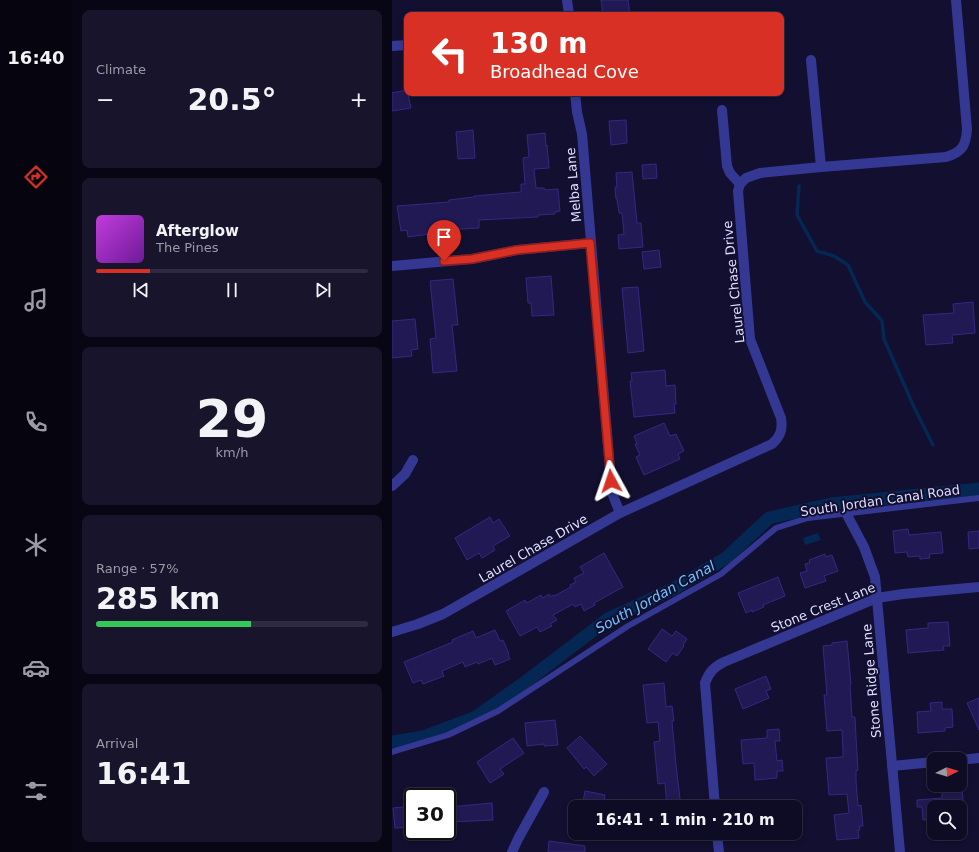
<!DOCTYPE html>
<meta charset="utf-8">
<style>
body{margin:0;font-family:"DejaVu Sans",sans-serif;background:#17142c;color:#f1f3f6;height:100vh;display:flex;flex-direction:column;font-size:15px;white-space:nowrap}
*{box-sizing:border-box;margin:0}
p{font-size:13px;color:#9b9ba6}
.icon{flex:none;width:22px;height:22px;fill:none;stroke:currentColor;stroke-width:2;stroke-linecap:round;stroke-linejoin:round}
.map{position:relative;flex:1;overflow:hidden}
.side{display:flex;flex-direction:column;gap:10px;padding:10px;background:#080614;width:320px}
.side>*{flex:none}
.guide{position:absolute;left:12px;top:12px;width:380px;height:84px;border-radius:8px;box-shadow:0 2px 6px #0003,0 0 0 1px #2e2b41;background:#d93025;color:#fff;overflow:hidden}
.needle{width:26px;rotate:85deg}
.buttons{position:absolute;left:535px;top:752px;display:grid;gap:8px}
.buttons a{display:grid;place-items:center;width:40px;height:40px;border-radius:8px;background:#0e0b24;box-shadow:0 2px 6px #0003,0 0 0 1px #2e2b41;font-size:20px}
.speed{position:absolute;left:12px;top:788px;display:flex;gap:8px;font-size:20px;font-weight:700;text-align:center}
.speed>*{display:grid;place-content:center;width:52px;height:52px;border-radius:50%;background:#0e0b24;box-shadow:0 2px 6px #0003,0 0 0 1px #2e2b41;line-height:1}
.speed .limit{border:2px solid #111;border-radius:6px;background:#fff;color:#111}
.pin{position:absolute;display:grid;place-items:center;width:34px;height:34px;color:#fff;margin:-41px -17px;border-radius:50% 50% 50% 0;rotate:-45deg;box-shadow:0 0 4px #0007}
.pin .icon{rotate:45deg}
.me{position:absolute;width:44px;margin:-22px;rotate:355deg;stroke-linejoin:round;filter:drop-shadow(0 0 3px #0008)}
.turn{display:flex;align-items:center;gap:14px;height:84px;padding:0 20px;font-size:18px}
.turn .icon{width:52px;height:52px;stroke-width:2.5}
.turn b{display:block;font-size:28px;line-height:34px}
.big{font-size:30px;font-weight:600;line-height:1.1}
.side .widget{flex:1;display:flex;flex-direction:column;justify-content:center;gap:6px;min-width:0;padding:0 14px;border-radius:8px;background:#17142c}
.side .dial{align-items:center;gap:0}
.dial b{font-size:52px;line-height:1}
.song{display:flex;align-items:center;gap:12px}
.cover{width:48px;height:48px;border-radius:6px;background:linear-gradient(135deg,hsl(290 70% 55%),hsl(280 70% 35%))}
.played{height:4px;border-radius:2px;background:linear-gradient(90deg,#d93025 20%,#2e2b41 20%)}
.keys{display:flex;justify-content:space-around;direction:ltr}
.heat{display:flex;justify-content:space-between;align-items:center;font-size:22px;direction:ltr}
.charge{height:6px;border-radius:3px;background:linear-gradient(90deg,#34c759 57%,#2e2b41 0)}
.trip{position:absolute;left:176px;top:800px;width:234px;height:40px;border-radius:8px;background:#0e0b24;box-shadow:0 2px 6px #0003,0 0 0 1px #2e2b41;font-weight:600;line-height:40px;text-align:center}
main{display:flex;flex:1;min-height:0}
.menu{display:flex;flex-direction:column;width:72px;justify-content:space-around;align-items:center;background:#06040e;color:#9b9ba6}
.menu .icon{width:28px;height:28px}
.menu .selected{color:#d93025}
.menu b{font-size:18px;color:#f1f3f6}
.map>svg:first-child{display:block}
.water{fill:#052753}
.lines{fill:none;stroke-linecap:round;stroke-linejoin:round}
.stream{stroke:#052753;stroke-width:3.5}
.canal{stroke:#052753;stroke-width:13}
.building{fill:#211953;stroke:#342981}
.service{stroke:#353893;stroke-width:6}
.minor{stroke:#353893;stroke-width:10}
.route-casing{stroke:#8d1f18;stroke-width:10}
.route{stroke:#d93025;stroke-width:7}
.labels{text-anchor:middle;stroke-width:4;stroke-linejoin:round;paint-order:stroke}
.street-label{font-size:13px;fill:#dfdeff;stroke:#120f30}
.water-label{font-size:14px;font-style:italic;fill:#6cc5ff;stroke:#120f30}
</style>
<main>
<nav class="menu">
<b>16:40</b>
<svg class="icon selected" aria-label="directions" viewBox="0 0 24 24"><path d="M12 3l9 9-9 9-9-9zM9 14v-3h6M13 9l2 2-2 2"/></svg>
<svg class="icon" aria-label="music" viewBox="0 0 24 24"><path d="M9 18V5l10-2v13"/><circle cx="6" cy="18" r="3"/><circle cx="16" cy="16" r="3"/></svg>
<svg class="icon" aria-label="phone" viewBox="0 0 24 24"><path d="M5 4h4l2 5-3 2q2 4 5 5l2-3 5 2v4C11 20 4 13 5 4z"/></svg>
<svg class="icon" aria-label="climate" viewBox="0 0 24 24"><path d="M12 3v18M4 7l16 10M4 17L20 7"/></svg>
<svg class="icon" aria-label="car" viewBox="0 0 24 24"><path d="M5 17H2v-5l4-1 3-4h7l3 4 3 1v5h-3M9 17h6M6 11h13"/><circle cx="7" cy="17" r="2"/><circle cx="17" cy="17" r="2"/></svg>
<svg class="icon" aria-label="filters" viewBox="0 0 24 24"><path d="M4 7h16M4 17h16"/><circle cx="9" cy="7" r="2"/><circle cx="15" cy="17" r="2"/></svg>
</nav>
<section class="side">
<div class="widget"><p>Climate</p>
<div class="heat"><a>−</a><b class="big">20.5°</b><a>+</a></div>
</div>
<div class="widget">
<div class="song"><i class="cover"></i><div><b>Afterglow</b><p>The Pines</p></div></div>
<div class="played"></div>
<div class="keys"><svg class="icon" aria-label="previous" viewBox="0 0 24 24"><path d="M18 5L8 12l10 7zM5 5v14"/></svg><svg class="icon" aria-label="pause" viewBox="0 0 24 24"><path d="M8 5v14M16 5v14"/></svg><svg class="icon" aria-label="next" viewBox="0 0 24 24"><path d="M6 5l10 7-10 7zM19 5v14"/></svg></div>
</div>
<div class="widget dial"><b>29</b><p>km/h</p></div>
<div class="widget"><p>Range · 57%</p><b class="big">285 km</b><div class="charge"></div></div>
<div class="widget"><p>Arrival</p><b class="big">16:41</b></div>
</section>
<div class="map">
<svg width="587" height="852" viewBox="0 0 587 852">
<rect width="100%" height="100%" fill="#120f30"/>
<!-- water -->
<polygon class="water" points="426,533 429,540 413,545 411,538"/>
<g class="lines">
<!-- stream -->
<polyline class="stream" points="407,186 405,215 425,251 442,256 456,265 473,302 490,321 492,339 522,407 541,445"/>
<!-- canal -->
<polyline class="canal" points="0,742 31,737 84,717 136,680 216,619 281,589 334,558 377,518 439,504 587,489"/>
</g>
<!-- building -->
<g class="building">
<polygon points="209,0 236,0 238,15 211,15"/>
<polygon points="15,90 19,108 0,111 0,93"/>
<polygon points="234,120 235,143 219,145 217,121"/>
<polygon points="81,130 83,158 66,159 64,132"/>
<polygon points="153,133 154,146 155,145 157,168 142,169 144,188 152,188 153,190 166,189 168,211 163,212 163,214 146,215 146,217 87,220 87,228 37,231 37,234 16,237 15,230 9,231 5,206 57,202 57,200 82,197 82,196 129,192 129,184 133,184 131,158 137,157 135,135"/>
<polygon points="264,164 265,178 251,179 250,165"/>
<polygon points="240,172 245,223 249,223 251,247 227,249 226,235 232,234 230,213 227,213 225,199 224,199 223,187 225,187 224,173"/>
<polygon points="267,250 269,267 252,269 250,252"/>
<polygon points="159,276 162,315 140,316 139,303 136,303 134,278"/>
<polygon points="61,279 66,325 60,325 65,371 41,373 38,339 44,338 38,281"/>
<polygon points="246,287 252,351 236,353 230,288"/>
<polygon points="581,302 583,333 560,335 561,343 534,345 531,315 562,313 561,304"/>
<polygon points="23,319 26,349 19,350 20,356 0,358 0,321"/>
<polygon points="273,370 274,386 283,385 284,404 282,404 283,413 242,417 238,381 240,381 239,373"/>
<polygon points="272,423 278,436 284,434 292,451 286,454 288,459 252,475 244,457 248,455 243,444 245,444 242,436"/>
<polygon points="98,517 101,523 107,519 118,536 101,546 103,550 90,558 87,553 75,560 63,538"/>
<polygon points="516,529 517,535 549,532 551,553 537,554 538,558 528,559 528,556 516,557 515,552 503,553 501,531"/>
<polygon points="587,531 587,548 577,549 576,532"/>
<polygon points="212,553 231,587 202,603 203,605 192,611 189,604 183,607 181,604 161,615 165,620 158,624 160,626 148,632 145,627 128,636 114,611 133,600 135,603 149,595 151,598 157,594 158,597 161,595 162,596 179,587 178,585 184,582 182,578 192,573 188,567"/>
<polygon points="433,554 434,557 440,555 446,571 432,576 434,581 413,588 408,573 415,571 413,564 418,563 417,560"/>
<polygon points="386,577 393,596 371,605 372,607 360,612 360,610 354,613 346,593"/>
<polygon points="556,622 558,646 551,646 552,650 516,653 514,630 536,628 536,623"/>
<polygon points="270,629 280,636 284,631 295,639 291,645 292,646 285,656 281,653 274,662 256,649"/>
<polygon points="103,630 108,641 111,640 117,654 116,655 118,659 103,665 100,658 86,664 85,662 73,667 71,662 50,671 52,676 31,684 29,680 21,683 12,662 61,642 60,640 81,631 84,638"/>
<polygon points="455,641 459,684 458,685 460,717 463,717 464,737 466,770 464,771 464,781 466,806 469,805 471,826 467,826 468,830 466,830 467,838 445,840 442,815 457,813 455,794 437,795 434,758 451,757 451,751 450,730 435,731 432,695 435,695 431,646 440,645 440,643"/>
<polygon points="374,676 379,689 374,691 377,698 351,709 343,689"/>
<polygon points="272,683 274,707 280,706 282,721 280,721 284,765 289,807 275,807 273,783 266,784 262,742 268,741 266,722 255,723 251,685"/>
<polygon points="587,698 587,730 575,703"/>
<polygon points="550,702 550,709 560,709 561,727 553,728 553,731 526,733 525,712 539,711 538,703"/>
<polygon points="163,720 166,745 152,746 152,744 135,746 133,723"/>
<polygon points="387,729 388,741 383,741 385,761 390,760 391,771 385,771 385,778 363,780 362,763 351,764 349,740 375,738 375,730"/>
<polygon points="188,736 215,764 202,776 194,767 192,769 175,748"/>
<polygon points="121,738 132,753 108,769 112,774 98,783 85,762"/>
<polygon points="570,790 572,807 542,807 542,819 531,820 530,807 525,807 525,800 550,798 550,792"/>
<polygon points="193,791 213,795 211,807 190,807"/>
<polygon points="100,803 101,820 58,822 57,807"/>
<polygon points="21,806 21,827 3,828 1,808"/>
<polygon points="157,841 193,846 193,852 156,852"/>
</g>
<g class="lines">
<!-- service -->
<polyline class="service" points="0,752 56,735 106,711 236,626 329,574 384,528 416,518 441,515 587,498"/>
<!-- minor -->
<g class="minor">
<polyline points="175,0 177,15"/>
<polyline points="0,46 15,45"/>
<polyline points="419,60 429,167"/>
<polyline points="183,93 185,112 190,134 220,493 228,513"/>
<polyline points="330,110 335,166 338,173 348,184"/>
<polyline points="0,266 80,259 125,250 198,243"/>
<polyline points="0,486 13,474 21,460"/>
<polyline points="454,513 472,547 483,577 508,852"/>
<path d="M0,632L26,624L51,614L228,513L380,444C388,437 391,430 389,418L358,339L346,191L348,184L354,178L368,173L429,167L554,157C570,152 574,146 575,129L564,0"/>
<polyline points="568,760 587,758"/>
<polyline points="500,766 542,762"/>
<path d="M323,807L313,683C317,672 322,667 332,662L485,598L511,594L587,587"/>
<polyline points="325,833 327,852"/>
<polyline points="120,852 126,839 152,792"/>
</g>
</g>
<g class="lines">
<!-- route casing -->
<g class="route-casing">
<polyline id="route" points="52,261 80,259 125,250 198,243 219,481"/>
</g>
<!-- route -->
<use href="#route" class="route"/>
</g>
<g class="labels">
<!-- street labels -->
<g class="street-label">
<text transform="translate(181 185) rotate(-95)" y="5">Melba Lane</text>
<text transform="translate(341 282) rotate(-96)" y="5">Laurel Chase Drive</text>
<text transform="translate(488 500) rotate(-8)" y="5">South Jordan Canal Road</text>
<text transform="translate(141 548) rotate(-30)" y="5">Laurel Chase Drive</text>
<text transform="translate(431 607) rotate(-22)" y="5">Stone Crest Lane</text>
<text transform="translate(479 681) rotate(-95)" y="5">Stone Ridge Lane</text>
</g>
<!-- water labels -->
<g class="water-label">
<text transform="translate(263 597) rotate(-29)" y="5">South Jordan Canal</text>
</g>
</g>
</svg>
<div class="buttons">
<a><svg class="needle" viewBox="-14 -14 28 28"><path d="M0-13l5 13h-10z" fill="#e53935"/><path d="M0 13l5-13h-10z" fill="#9b9ba6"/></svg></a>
<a><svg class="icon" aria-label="search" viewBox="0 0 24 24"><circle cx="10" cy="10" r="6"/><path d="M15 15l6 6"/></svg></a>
</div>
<div class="speed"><div class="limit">30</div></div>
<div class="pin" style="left:52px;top:261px;background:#d93025"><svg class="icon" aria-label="arrive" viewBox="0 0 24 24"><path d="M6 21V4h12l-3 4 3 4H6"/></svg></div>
<svg class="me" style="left:219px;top:481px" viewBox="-20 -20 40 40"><path d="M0-17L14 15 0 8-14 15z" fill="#d93025" stroke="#fff" stroke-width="4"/></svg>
<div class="trip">16:41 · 1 min · 210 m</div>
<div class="guide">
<div class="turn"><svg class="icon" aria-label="left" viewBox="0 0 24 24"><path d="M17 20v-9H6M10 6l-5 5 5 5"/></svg><div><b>130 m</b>Broadhead Cove</div></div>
</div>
</div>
</main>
